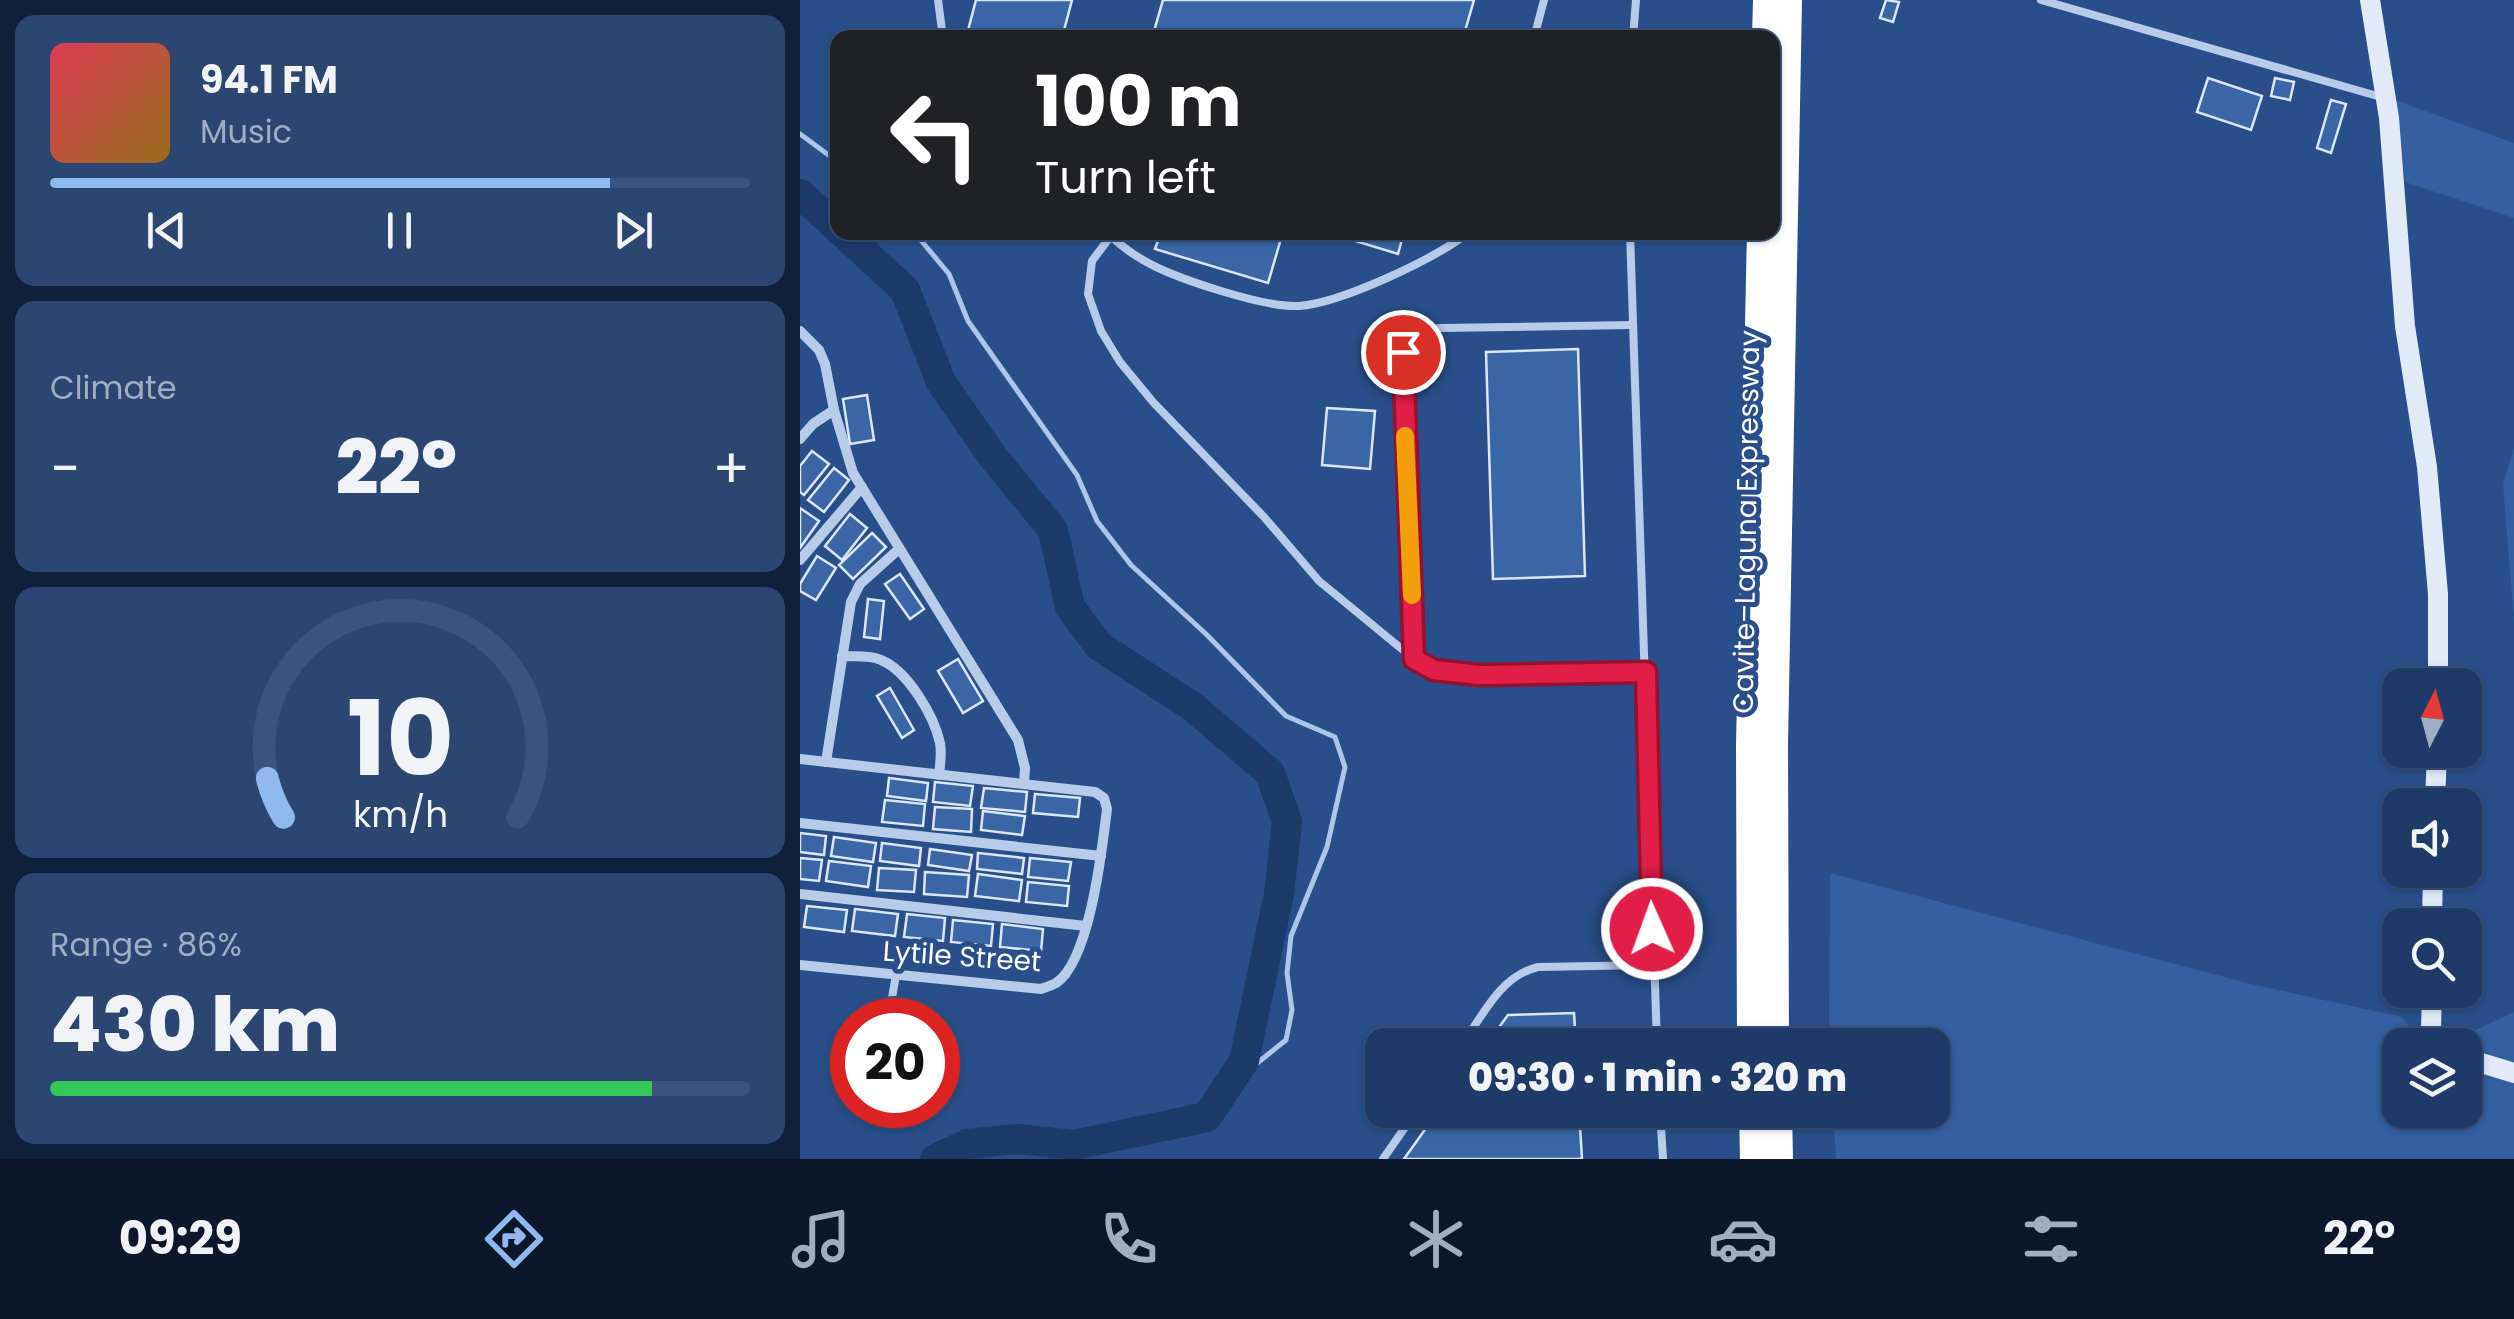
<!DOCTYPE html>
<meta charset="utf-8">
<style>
body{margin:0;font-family:Poppins,sans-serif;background:#2c4571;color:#f1f3f6;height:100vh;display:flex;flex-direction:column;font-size:38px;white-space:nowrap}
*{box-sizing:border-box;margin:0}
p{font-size:32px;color:#a1adc0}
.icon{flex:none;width:55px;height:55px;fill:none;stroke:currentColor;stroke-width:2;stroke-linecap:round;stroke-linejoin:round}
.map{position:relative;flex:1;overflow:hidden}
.details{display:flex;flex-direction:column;gap:15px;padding:15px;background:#112039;width:800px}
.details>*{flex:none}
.hud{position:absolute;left:30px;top:30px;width:950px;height:210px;border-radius:20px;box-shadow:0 2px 8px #0004,0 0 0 2px #3c547c;background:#202124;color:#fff;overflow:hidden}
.needle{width:65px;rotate:6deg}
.controls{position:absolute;left:1582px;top:668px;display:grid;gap:20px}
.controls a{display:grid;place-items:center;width:100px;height:100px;border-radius:20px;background:#1f3a68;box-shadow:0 2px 8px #0004,0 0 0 2px #3c547c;font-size:50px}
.speed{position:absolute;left:30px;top:998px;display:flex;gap:20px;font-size:50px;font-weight:700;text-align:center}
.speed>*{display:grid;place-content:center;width:130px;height:130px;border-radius:50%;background:#1f3a68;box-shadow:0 2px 8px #0004,0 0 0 2px #3c547c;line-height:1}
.speed .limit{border:15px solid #d22;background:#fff;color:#111}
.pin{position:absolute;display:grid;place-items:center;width:85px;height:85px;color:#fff;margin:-42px;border:5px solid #fff;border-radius:50%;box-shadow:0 2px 10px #0007}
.me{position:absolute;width:110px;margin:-55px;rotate:358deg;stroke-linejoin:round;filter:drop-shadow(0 0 8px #0008)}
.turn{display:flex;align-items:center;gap:35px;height:210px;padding:0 40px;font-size:45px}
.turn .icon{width:130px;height:130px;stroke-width:2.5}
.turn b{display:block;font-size:70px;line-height:85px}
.big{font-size:75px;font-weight:800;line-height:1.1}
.details .widget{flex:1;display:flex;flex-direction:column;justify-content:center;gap:15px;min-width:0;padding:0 35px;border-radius:20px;background:#2c4571}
.details .dial{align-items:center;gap:0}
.dial svg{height:260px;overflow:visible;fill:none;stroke:#3c547c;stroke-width:7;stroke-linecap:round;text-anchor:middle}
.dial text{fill:#f1f3f6;stroke:none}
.song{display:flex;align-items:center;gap:30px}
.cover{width:120px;height:120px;border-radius:15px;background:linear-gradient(135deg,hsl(350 70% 55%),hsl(40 70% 35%))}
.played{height:10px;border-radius:5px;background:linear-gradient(90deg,#90b9f0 80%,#3c547c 80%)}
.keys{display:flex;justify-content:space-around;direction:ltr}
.heat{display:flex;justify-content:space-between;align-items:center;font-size:55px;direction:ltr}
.charge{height:15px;border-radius:8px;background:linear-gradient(90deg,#34c759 86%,#3c547c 0)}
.trip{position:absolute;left:565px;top:1028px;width:585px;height:100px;border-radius:20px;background:#1f3a68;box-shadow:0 2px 8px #0004,0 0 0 2px #3c547c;font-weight:800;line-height:100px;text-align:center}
.menu{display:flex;height:160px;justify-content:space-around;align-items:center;background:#0c172a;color:#a1adc0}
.menu .icon{width:70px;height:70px}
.menu .on{color:#90b9f0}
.menu b{font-size:45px;color:#f1f3f6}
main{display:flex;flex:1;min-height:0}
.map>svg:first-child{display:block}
.green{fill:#345fa2;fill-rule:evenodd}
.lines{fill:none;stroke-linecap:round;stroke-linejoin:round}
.stream{stroke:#acc5e9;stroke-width:5}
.river{stroke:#1d3a6b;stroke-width:30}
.building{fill:#3a65a7;stroke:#dbe7f7;stroke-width:2.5}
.lane{stroke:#b8cbe9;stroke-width:8}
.street{stroke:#b8cbe9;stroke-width:10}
.secondary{stroke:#e2eaf8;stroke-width:20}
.highway{stroke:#fff;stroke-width:28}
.route-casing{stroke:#92132f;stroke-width:25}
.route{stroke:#e11d48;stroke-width:18}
.slow{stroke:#f59e0b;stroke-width:18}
.labels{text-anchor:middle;stroke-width:10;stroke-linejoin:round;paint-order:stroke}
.street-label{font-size:28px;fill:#fff;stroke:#294e8b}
</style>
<main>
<section class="details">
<div class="widget">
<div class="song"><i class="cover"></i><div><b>94.1 FM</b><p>Music</p></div></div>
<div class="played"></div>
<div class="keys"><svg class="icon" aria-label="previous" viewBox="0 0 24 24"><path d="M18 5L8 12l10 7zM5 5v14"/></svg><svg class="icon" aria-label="pause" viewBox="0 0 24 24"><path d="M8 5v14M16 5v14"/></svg><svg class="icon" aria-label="next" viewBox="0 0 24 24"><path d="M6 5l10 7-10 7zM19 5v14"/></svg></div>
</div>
<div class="widget"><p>Climate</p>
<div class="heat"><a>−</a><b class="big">22°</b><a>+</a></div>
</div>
<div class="widget dial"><svg viewBox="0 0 100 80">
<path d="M14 69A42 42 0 1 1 86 69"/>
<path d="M14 69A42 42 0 0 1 9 57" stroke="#90b9f0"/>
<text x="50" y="56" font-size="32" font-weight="700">10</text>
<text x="50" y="72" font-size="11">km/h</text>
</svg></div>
<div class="widget"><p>Range · 86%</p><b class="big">430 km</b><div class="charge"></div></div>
</section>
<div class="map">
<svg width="1714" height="1159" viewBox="0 0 1714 1159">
<rect width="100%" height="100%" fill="#294e8b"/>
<!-- green -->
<g class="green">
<polygon points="1595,100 1714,143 1714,218 1605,182"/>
<polygon points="1714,448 1714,621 1703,484"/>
<path d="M1030,873L1451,984L1602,1017L1625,1044L1652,1041L1714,1012V1159H1036L1033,1110H1132V1045H1029ZM1600,1045H1665V1110H1600Z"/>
</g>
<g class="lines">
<!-- stream -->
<g class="stream">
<polyline points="0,134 38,162"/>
<polyline points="7,200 31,214 38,202"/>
<polyline points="114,232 149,274 168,321 277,475 297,521 331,565 406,634 486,716 535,737 545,767 527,847 491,936 487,973 492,1010 486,1040 426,1088"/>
</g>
<!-- river -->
<g class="river">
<polyline points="0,194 38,228"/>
<polyline points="42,232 105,290 141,382 193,457 253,530 270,607 299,646 393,707 470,773 487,822 479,894 444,1061 407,1117 274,1145 217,1139 167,1144 135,1159"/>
</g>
</g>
<!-- building -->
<g class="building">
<polygon points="176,0 272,0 262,38 166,38"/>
<polygon points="363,0 674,0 663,38 352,38"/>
<polygon points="1086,0 1099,2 1093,22 1080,18"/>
<polygon points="1408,78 1462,96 1451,130 1397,112"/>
<polygon points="1475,78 1494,82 1490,100 1471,96"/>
<polygon points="1531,100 1546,104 1531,153 1517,148"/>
<polygon points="361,232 483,232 468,283 355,249"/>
<polygon points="526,232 604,232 598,254"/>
<polygon points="778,349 785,576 693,579 686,352"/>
<polygon points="67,395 74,440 50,444 43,399"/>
<polygon points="527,408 575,411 570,469 522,465"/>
<polygon points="12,451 29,464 4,495 0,492 0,466"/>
<polygon points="34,468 49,480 24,512 8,500"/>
<polygon points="0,508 19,521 0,548"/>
<polygon points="50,514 67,528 42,560 25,546"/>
<polygon points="72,533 86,547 53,579 39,565"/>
<polygon points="17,556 36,568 16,600 0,591 0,584"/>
<polygon points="100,574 124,609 110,619 85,584"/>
<polygon points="68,599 84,601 80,639 64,637"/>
<polygon points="158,659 183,701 163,713 138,671"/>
<polygon points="90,688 114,730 102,738 77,696"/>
<polygon points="89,778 128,783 126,801 87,796"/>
<polygon points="135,782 173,786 170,806 133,802"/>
<polygon points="184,788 227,792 225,812 181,808"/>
<polygon points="235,794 280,798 278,817 233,813"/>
<polygon points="85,800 125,804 123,826 82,822"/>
<polygon points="135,807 172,809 171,832 133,829"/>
<polygon points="183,811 225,816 222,835 181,830"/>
<polygon points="0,833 26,836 24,855 0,852"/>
<polygon points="34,837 76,843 73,862 31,856"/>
<polygon points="82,843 121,848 119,866 80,861"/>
<polygon points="130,849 172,855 169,871 128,865"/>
<polygon points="178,853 224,858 222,874 177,869"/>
<polygon points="0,858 22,860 19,881 0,879"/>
<polygon points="230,858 271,862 268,881 228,877"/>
<polygon points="29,861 71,866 68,887 26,881"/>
<polygon points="79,868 116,870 114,892 77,890"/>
<polygon points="125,872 169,875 167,897 124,894"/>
<polygon points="178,874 222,880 219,901 175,896"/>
<polygon points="228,882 269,886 267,906 226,902"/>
<polygon points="7,906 47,910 44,932 4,927"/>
<polygon points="55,909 98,914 95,936 52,931"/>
<polygon points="107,914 145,918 143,941 104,937"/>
<polygon points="153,920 193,924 191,946 151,942"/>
<polygon points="202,924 243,929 241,951 200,947"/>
<polygon points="774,1013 776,1045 686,1045 708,1015"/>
<polygon points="639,1110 779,1110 782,1159 604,1159"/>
</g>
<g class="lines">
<!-- lane -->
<g class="lane">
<polyline points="138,0 143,38"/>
<polyline points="1241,0 1581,97"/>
<polyline points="734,38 744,0"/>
<polyline points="833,38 836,0"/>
<path d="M306,232C317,242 330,253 343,260C373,278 465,308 499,306C541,303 635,259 669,232"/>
<polyline points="830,232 857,1045"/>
<polyline points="310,237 292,261 288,294 301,331 320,362 353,402 464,517 519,581 614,659 635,670 679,675 846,672"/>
<path d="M614,659L602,362C604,335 616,329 641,328L832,325"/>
<polyline points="69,1016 89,1015 96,975"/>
<path d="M662,1045C683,1015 700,976 738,967L853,965"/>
<polyline points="860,1110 863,1159"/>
<polyline points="583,1159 617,1110"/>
</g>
<!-- street -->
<g class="street">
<polyline points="0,331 19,350 25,364 34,410 53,473 218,740 225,768 224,783"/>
<polyline points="0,439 13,424 34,410"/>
<polyline points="0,560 62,487"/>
<path d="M42,656C54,657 70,655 81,660C108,671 134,716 140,743C142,754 140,764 139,775"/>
<path d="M0,759L295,792L304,798L307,809C302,849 290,961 256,983C251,986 246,987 241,989L0,965"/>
<polyline points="26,762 51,602 60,584 99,549"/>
<polyline points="0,823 301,856"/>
<polyline points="0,894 286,926"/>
</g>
<!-- secondary -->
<g class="secondary">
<polyline points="1570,0 1589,118 1605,326 1627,467 1638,594 1638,685"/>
<polyline points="1635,805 1637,750"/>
<polyline points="1632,925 1633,870"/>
<polyline points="1632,990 1631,1029 1639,1045"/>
<polyline points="1665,1058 1714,1073"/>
</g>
<!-- highway -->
<g class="highway">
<polyline points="966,38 967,0"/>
<polyline points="951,1045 950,745 961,232"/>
<polyline points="975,1045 974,745 988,0"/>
<polyline points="953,1110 954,1159"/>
<polyline points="978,1110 979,1159"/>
</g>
</g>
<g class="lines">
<!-- route casing -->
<g class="route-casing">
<polyline id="route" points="603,352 614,659 634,670 679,675 846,672 852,929"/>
</g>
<!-- route -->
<use href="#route" class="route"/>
<!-- slow -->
<polyline class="slow" points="605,436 612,595"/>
</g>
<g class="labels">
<!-- street labels -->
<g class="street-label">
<text transform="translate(946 522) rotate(-89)" y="10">Cavite–Laguna Expressway</text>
<text transform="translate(162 956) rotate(4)" y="10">Lytile Street</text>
</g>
</g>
</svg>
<div class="controls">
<a><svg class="needle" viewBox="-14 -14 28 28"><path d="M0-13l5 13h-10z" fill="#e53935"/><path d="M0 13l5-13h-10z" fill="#a1adc0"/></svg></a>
<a><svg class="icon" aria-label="sound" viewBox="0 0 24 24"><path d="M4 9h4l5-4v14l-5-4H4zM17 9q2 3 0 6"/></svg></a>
<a><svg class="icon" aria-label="search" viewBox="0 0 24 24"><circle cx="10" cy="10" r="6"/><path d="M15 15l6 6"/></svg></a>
<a><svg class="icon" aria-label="layers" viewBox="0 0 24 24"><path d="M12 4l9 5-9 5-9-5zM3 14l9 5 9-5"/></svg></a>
</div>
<div class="speed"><div class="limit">20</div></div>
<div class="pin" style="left:603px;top:352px;background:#d93025"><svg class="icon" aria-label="arrive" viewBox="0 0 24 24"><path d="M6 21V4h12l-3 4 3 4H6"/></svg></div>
<svg class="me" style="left:852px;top:929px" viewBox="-20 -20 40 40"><circle r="17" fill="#e11d48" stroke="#fff" stroke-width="3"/><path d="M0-11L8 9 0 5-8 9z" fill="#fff"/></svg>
<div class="trip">09:30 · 1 min · 320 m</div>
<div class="hud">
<div class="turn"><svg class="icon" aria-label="left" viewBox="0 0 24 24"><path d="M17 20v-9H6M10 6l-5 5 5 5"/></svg><div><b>100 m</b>Turn left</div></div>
</div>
</div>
</main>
<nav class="menu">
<b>09:29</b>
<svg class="icon on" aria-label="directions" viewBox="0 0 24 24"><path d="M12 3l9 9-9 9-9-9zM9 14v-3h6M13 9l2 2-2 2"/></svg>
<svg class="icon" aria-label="music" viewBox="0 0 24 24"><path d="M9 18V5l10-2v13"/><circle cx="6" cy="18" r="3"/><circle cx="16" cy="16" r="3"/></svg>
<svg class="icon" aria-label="phone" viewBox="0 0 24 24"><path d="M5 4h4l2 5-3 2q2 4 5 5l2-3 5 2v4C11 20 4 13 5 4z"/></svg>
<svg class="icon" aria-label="climate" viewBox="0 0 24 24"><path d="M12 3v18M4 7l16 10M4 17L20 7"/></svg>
<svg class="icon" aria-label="car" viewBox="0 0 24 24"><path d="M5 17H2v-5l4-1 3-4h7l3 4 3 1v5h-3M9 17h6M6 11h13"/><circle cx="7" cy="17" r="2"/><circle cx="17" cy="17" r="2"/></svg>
<svg class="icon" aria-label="filters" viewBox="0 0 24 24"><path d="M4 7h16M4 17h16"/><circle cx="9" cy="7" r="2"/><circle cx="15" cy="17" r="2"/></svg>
<b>22°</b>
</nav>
